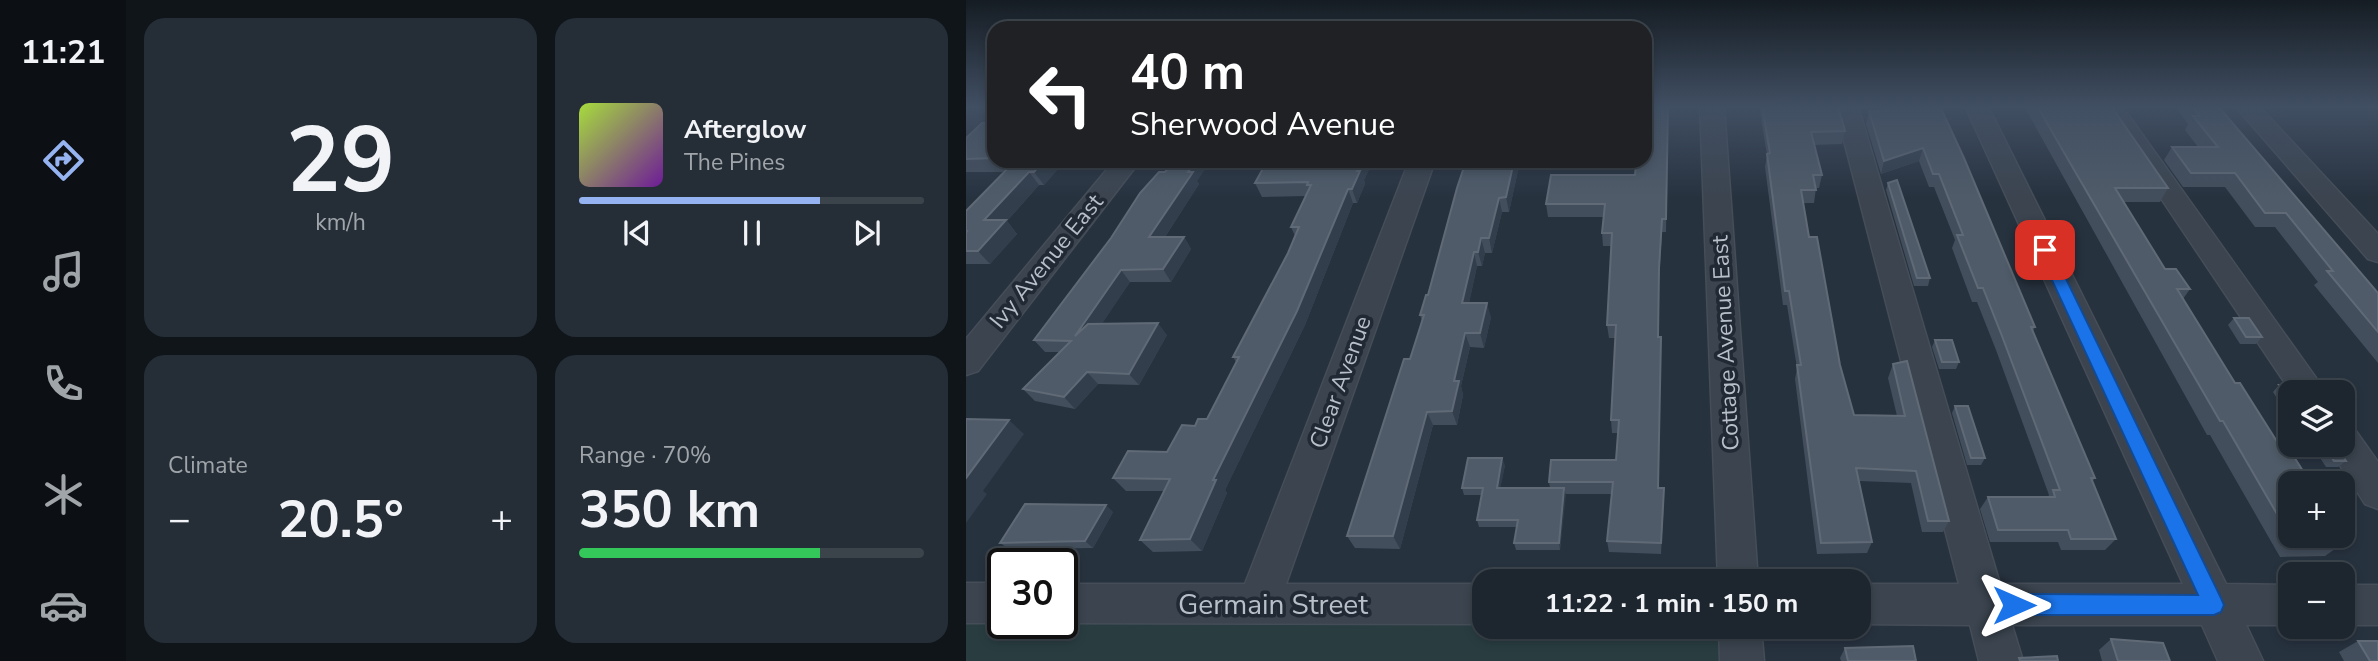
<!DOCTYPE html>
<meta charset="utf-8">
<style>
body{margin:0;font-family:"Nunito Sans",sans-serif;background:#252e37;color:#f1f3f6;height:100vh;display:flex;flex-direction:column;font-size:26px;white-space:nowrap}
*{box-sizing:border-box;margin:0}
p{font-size:23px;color:#a0a5aa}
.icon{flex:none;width:38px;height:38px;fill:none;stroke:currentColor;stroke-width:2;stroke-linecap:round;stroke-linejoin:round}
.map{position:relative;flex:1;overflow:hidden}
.details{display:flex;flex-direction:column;gap:18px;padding:18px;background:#10151a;width:840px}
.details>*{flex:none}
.top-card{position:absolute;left:21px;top:21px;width:665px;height:147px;border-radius:21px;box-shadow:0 4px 10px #0003,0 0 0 2px #3b434b;background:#202124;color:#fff;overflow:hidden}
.fabs{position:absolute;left:1312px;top:380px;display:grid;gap:14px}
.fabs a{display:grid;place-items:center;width:77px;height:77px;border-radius:14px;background:#1d262f;box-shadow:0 4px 10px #0003,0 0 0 2px #3b434b;font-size:35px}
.speed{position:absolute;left:21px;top:548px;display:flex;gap:14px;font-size:35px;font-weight:700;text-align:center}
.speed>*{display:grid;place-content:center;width:91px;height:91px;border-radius:50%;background:#1d262f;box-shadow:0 4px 10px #0003,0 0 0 2px #3b434b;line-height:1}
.speed .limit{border:4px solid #111;border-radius:10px;background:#fff;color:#111}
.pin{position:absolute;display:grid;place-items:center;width:60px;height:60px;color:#fff;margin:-30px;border-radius:14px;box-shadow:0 4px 10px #0006}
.me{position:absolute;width:77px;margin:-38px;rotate:90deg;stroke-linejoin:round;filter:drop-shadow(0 0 5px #0008)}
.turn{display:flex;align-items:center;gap:24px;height:147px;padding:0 28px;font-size:32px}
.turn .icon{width:91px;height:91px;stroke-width:2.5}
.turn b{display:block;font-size:49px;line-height:60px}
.big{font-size:52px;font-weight:700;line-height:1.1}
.details .card{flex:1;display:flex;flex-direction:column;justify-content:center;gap:10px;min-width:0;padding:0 24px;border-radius:21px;background:#252e37}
.details .dial{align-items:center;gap:0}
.dial b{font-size:91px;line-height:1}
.song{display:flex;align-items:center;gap:21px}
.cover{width:84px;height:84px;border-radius:10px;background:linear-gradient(135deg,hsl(80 70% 55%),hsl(280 70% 35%))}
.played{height:7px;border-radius:4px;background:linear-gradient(90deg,#95b2f1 70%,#3b434b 70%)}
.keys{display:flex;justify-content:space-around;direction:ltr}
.heat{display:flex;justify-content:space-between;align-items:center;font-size:38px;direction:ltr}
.charge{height:10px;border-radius:5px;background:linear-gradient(90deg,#34c759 70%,#3b434b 0)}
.details .tiles{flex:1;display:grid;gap:18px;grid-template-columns:repeat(2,1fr)}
.trip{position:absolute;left:506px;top:569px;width:399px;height:70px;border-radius:21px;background:#1d262f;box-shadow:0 4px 10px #0003,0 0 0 2px #3b434b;font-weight:700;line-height:70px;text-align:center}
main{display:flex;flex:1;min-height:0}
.tab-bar{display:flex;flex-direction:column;width:126px;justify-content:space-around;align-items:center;background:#0c0f13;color:#a0a5aa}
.tab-bar .icon{width:49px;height:49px}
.tab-bar .on{color:#95b2f1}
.tab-bar b{font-size:32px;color:#f1f3f6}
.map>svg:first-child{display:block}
.green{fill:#293d40}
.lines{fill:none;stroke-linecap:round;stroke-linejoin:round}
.minor-casing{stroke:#454d58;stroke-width:3}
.minor{fill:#3b444f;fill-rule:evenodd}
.wall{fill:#434e5c}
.shaded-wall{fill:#323e4c}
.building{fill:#4f5b68;stroke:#606a77;stroke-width:2}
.route{fill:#1a73e8;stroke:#114b97;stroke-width:2}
.labels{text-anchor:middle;stroke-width:7;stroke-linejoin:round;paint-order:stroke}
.street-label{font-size:23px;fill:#b8bfc9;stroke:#202934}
.near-street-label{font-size:28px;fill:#b8bfc9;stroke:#202934}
</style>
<main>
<nav class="tab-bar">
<b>11:21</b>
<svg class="icon on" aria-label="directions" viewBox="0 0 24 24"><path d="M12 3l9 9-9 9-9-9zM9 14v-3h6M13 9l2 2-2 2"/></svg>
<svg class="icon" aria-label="music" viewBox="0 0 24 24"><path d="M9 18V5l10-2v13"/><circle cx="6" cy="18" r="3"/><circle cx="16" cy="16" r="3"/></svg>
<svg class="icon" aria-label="phone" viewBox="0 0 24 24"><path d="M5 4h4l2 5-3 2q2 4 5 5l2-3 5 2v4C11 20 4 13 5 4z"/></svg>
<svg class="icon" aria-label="climate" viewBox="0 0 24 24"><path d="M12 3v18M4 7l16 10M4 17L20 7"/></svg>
<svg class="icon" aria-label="car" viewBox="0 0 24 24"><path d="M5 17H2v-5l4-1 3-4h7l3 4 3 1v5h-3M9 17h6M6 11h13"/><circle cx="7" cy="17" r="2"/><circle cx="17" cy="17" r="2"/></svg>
</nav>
<section class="details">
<div class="tiles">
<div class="card dial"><b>29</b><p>km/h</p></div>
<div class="card">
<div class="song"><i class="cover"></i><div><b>Afterglow</b><p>The Pines</p></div></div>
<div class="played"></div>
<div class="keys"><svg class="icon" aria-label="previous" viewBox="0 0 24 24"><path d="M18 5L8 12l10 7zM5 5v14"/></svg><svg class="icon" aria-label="pause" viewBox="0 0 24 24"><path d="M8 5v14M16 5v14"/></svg><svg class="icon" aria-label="next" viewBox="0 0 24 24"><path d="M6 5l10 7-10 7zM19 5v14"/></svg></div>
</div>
<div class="card"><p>Climate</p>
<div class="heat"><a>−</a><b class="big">20.5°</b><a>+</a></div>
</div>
<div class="card"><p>Range · 70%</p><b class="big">350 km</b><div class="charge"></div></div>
</div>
</section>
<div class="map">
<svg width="1412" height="661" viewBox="0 0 1412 661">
<rect width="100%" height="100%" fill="#27323f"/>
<!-- green -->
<polygon class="green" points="0,603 37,623 96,623 518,604 518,626 774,627 776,661 0,661"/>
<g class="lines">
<!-- minor casing -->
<g class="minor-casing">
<g id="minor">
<polygon points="734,106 758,106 792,581 752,581"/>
<polygon points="869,106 892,106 1034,584 1217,584 999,106 1022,106 1260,584 1325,585 1325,625 1280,625 1297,661 1252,661 1236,625 1046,625 1057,661 1013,661 1004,625 892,624 892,584 993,584"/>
<polygon points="1133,106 1156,106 1360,392 1325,392"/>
<polygon points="1269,106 1293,106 1412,234 1412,262 1402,259"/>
<polygon points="148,161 174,161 12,371 0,375 0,339"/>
<polygon points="443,161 469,161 320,584 518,584 518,624 93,623 96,623 96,584 279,584"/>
<polygon points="1377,427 1390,431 1412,462 1412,509 1399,504 1360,444 1377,444"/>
<polygon points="0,583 37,583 38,623 0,623"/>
<rect x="1377" y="585" width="35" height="40"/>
<polygon points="753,626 795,626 798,661 754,661"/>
</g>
</g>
<!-- minor -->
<use href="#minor" class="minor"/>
</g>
<!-- wall -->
<g class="wall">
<polygon points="702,106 700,232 696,232 693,281 692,337 695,350 692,488 698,500 695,554 643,552 641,541 646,494 599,494 594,550 550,550 548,543 551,527 513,527 511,520 515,495 498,495 496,488 539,465 534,488 584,488 583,482 650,460 652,433 646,433 645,420 649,338 643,338 641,325 646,246 637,246 636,233 638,217 582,217 580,204 669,175 677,164"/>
<polygon points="793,106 872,106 879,131 876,144 848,145 856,175 853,188 850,188 848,203 837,203 843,237 874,365 888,415 931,416 922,378 927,364 983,521 977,532 956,532 945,483 893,481 906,542 901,553 851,554 829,379 831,368 821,305 817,305 799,167 801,155"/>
<polygon points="913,106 974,106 1069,327 1067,331 1129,478 1126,482 1150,539 1139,550 1095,550 1092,542 1024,542 1014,509 1022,497 1082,497 1083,495 1030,350 1011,302 1006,302 986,248 989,240 968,187 963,187 953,161 915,174 900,124 903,111 912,111"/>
<polygon points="1058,106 1145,106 1202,188 1194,202 1157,202 1199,269 1224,289 1217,299 1269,383 1317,451 1342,479 1337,483 1376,544 1359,556 1314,557 1244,435 1241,435"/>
<polygon points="1209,106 1252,106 1412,332 1412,363 1348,285 1352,282 1309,227 1289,227 1259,187 1217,187 1198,160 1206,147 1232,147 1219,130 1222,124"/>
<polygon points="28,123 28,161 99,161 78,185 73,185 41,221 51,234 24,264 0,264 0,211 39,172 0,172 0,138"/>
<polygon points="349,161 407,161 398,180 399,184 391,203 387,203 339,325 259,490 261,493 236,551 187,552 174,540 198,491 160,491 147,478 201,452 229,426 241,419 270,362 267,357 322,253 329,236 325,227 340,196 296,197 289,183 348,163"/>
<polygon points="500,161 554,161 543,212 536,212 526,253 519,253 516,266 511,266 503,303 525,317 518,348 504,347 495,386 497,395 491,425 467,425 434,549 389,548 381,536 444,359 456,321 454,315 462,295"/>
<polygon points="199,172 231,181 233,184 199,237 218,237 225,249 205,282 164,282 136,323 201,335 173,385 132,384 109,409 69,401 57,389 94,352 79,352 68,340"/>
<polygon points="922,183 964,278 962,286 948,286 920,190"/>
<polygon points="1268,318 1296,337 1290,344 1274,344 1262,325"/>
<polygon points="969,340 993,362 990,369 973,369 966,347"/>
<polygon points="1313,385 1325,392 1325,414 1323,411 1319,411 1307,392"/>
<polygon points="989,406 1019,458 1015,465 1001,465 986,413"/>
<polygon points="1345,444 1370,444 1380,461 1372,467 1360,467"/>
<polygon points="147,512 127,548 43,549 34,543"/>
<polygon points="1145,639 1204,661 1136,661 1133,650"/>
<polygon points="1392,641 1412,661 1378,661 1373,652"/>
<polygon points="879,648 950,661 875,661 874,658"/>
</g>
<!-- shaded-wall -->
<g class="shaded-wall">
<polygon points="957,148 953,161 915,174 918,161"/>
<polygon points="77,161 99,161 78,185 68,172"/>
<polygon points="230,161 245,161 231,181 233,184 191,249 183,237 222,172"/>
<polygon points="396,161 407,161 398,180 399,184 391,203 386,189 391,171"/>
<polygon points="548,161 554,161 543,212 540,197"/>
<polygon points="63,172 73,185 41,221 51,234 24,264 12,251 18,220"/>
<polygon points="382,189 387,203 339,325 259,490 261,493 236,551 224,539 247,480"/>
<polygon points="533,198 536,212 526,253 523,238"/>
<polygon points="696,219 696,232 693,281 693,268"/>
<polygon points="218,237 225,249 205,282 197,269"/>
<polygon points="515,238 519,253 516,266 512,252"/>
<polygon points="508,252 511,266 500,317 496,303"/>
<polygon points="155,270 164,282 120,348 109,336"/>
<polygon points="521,303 525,317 518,348 514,333"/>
<polygon points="192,323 201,335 173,385 163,374"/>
<polygon points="499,333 504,347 495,386 497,395 491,425 486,411 488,381"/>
<polygon points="121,372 132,384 109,409 98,397"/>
<polygon points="461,412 467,425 434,549 427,536"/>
<polygon points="43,420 58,434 17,491 21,494 0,523 0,478"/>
<polygon points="536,458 539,465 533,495 531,488"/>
<polygon points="598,488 600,495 594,550 593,543"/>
<polygon points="698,488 698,500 695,554 695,543"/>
<polygon points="140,505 147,512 127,548 119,541"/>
</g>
<!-- building -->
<g class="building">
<polygon points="679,106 702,106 700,219 696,219 693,268 692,337 695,337 692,488 698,488 695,543 641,541 647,482 583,482 585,460 650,460 653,420 645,420 650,325 641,325 646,233 636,233 639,204 580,204 585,175 669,175 670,164 677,164 677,161 679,161"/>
<polygon points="796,106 872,106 879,131 845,132 856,175 847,175 850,190 835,190 843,237 851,237 874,365 888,415 939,416 927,364 941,361 983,521 962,521 950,471 890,468 906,542 855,543 831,365 835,365 823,291 819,291 801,154 804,153"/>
<polygon points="918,106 974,106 998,158 1069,327 1065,327 1129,478 1125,478 1150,539 1105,539 1102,530 1032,530 1022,497 1089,497 1087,490 1094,490 1036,336 1017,288 1012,288 991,235 997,235 973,174 967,174 957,148 918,161 903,111 920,111"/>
<polygon points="1071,106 1145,106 1202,188 1149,188 1199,269 1210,269 1224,289 1211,289 1269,383 1274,383 1317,451 1325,452 1342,479 1335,479 1337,483 1325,483 1325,536 1370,536 1376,544 1329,545 1257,421 1254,421"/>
<polygon points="1226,106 1252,106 1412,293 1412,332 1361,271 1367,271 1320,213 1299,213 1269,173 1225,173 1206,147 1252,147 1227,116 1234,116"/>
<polygon points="16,123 28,123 28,158 0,159 0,138"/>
<polygon points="49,161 77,161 68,172 63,172 18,220 40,220 12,251 0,251 0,233 1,231 0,231 0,211"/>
<polygon points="208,161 230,161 222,172 227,172 183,237 218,237 197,269 155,270 109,336 122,324 192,323 163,374 121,372 98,397 57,389 105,341 68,340 145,238 174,193 193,172 199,172"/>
<polygon points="349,161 396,161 391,171 394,171 386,189 382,189 331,311 247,480 250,480 224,539 174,540 204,479 147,478 162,451 201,452 216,425 229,426 232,419 241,419 273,357 267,357 322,253 333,227 325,227 345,185 341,185 342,182 289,183 300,163 348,163"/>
<polygon points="500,161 548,161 540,197 533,198 523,238 515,238 512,252 508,252 496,303 521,303 514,333 499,333 488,381 493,381 486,411 461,412 427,536 381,536 438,359 444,359 458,315 454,315 460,295 462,295 491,188"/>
<polygon points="931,180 964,278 951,278 922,183"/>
<polygon points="1268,318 1283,318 1296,337 1280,337"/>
<polygon points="969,340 986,340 993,362 976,362"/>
<polygon points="1313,385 1329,385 1340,387 1343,392 1325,392 1325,402"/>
<polygon points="989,406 1002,406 1019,458 1005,458"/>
<polygon points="0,419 43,420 0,478"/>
<polygon points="1357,444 1370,444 1380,461 1368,461"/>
<polygon points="502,458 536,458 531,488 598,488 593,543 548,543 552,520 511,520 517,488 496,488"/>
<polygon points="59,504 140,505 119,541 34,543"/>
<polygon points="1145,639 1197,643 1204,661 1152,661"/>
<polygon points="1392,641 1412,641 1412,661 1404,661"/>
<polygon points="947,646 950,661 882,661 879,648"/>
<polygon points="1091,656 1092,661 1054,661 1053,658"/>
</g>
<!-- sky -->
<linearGradient id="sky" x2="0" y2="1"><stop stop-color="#151c23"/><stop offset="0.54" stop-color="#414f63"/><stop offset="1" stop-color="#414f63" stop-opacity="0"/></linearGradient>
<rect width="1412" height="198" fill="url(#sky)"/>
<!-- route -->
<polygon class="route" points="1079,245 1086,250 1255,598 1258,605 1255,612 1248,615 1048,615 1040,612 1037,605 1040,597 1048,594 1232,595 1072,250"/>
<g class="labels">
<!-- street labels -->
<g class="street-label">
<text transform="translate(80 261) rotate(-51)" y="8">Ivy Avenue East</text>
<text transform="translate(759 343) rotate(-93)" y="8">Cottage Avenue East</text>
<text transform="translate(374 382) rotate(-70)" y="8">Clear Avenue</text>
</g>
<!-- near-street labels -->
<g class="near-street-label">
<text x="307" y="614">Germain Street</text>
</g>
</g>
</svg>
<div class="fabs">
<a><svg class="icon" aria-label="layers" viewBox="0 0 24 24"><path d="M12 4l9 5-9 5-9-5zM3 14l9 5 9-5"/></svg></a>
<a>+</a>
<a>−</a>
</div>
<div class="speed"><div class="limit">30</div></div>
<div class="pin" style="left:1079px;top:250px;background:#d93025"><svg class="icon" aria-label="arrive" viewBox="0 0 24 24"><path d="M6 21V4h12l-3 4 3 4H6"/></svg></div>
<svg class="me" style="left:1048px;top:605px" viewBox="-20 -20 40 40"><path d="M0-17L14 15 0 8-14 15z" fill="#1a73e8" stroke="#fff" stroke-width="4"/></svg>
<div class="trip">11:22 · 1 min · 150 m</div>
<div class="top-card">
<div class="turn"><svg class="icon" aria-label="left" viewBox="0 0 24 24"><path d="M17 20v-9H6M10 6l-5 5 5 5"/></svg><div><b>40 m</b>Sherwood Avenue</div></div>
</div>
</div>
</main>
